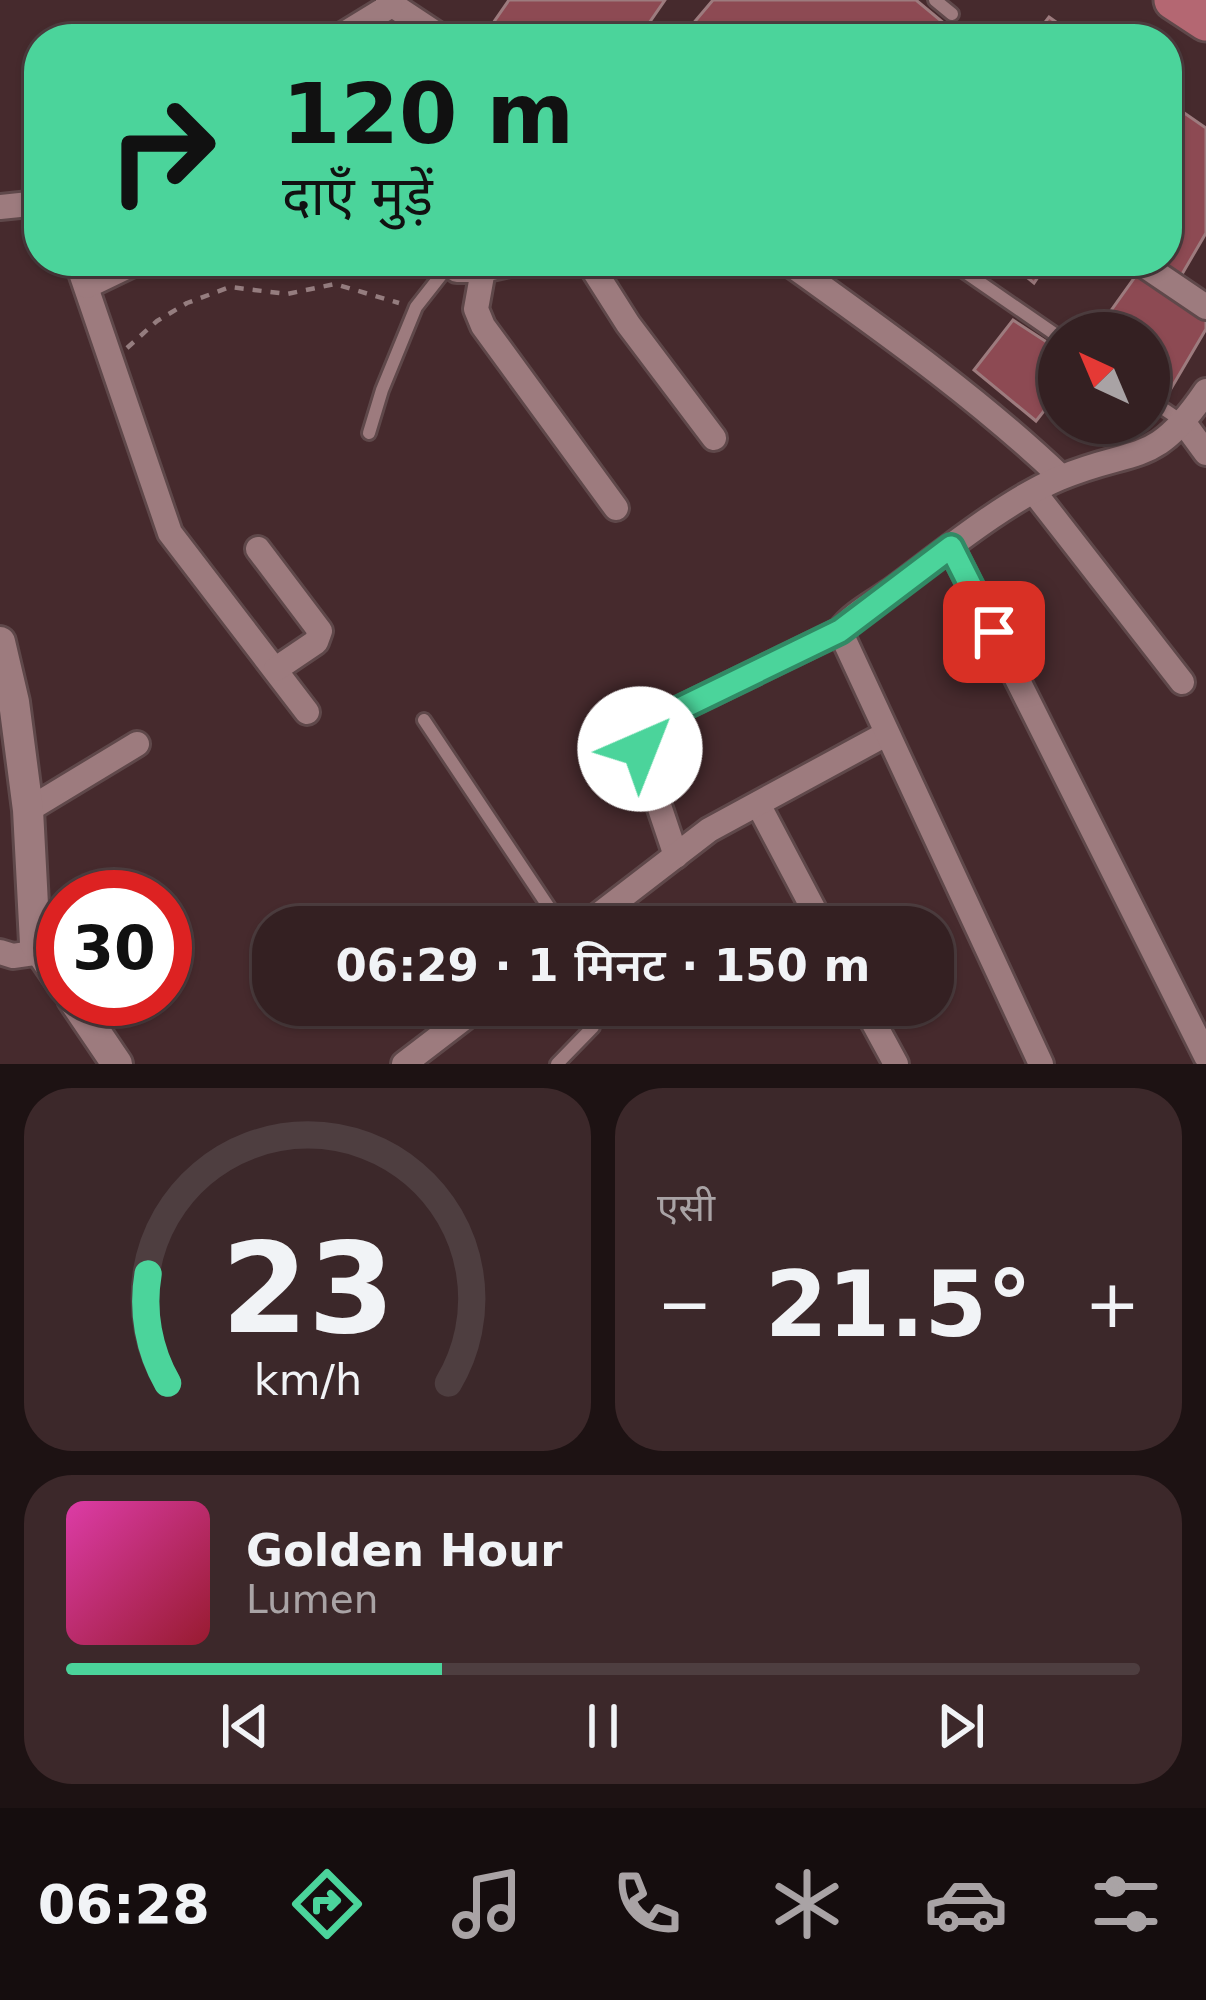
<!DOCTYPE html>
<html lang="hi">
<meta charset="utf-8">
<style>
body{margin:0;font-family:"DejaVu Sans","Noto Sans Devanagari",sans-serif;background:#3c282a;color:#f1f3f6;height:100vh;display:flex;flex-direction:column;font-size:45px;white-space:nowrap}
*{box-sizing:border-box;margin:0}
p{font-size:39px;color:#a9a3a5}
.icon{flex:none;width:66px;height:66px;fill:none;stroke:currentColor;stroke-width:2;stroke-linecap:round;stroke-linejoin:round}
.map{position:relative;height:1064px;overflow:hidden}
.panel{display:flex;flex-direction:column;gap:24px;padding:24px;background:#1d1213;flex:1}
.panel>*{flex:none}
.hud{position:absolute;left:24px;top:24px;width:1158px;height:252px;border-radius:48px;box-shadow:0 3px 9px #0004,0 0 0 3px #4e3e40;background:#4bd49b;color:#111;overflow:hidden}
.needle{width:78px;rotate:316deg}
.tools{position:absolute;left:1038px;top:312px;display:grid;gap:24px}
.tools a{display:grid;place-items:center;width:132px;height:132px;border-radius:50%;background:#342022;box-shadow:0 3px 9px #0004,0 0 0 3px #4e3e40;font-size:60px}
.speed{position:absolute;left:36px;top:870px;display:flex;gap:24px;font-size:60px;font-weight:700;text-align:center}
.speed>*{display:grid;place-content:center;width:156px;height:156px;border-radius:50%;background:#342022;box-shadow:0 3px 9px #0004,0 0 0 3px #4e3e40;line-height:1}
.speed .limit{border:18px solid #d22;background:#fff;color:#111}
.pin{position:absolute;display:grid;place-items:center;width:102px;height:102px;color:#fff;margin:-51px;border-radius:24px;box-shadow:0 6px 18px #0006}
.me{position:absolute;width:132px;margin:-66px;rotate:44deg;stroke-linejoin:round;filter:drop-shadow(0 0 9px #0008)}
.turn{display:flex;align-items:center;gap:42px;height:252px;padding:0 60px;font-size:54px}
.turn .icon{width:156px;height:156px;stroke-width:2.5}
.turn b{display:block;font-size:84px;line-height:102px}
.big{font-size:90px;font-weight:600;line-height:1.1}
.panel .widget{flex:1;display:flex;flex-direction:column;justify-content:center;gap:18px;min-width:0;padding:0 42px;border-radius:48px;background:#3c282a}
.panel .dial{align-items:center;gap:0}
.dial svg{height:312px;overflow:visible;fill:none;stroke:#4e3e40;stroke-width:7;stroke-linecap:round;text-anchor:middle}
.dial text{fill:#f1f3f6;stroke:none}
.song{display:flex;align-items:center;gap:36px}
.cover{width:144px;height:144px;border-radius:18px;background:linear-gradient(135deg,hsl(320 70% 55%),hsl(350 70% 35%))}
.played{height:12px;border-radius:6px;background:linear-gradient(90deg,#4bd49b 35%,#4e3e40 35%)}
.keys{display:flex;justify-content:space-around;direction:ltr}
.heat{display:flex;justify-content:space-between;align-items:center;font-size:66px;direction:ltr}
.panel .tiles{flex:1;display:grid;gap:24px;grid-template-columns:1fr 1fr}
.widget:last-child{grid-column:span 2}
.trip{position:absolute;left:252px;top:906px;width:702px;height:120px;border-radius:48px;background:#342022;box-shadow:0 3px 9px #0004,0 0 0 3px #4e3e40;font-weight:600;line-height:120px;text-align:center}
.tab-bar{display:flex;height:192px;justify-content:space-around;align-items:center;background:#150d0e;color:#a9a3a5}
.tab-bar .icon{width:84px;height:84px}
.tab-bar .current{color:#4bd49b}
.tab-bar b{font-size:54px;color:#f1f3f6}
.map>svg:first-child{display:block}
.building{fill:#8d4a53;stroke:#9d7b7e;stroke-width:3}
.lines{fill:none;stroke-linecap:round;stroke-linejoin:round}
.service-casing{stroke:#5f484a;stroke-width:18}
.minor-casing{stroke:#5f484a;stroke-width:30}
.tertiary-casing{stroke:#5f484a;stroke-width:36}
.primary-casing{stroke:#5f484a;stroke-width:45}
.path{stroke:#957d7f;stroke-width:4.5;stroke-dasharray:9 9;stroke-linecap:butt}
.service{stroke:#9d7b7e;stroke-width:12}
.minor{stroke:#9d7b7e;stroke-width:24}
.tertiary{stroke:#9d7b7e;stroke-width:30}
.primary{stroke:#b46772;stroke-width:39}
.route-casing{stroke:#318a65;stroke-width:30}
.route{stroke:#4bd49b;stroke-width:21}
</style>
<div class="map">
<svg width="1206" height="1064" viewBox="0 0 1206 1064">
<rect width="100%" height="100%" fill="#462a2d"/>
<!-- building -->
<g class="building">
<polygon points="509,0 665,0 638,39 482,39"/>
<polygon points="713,0 916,0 957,34 953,39 680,39"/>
<polygon points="1049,17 1080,39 1032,39"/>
<polygon points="1167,101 1206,128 1206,233 1178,281 1150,261 1167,261"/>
<polygon points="1007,261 1049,261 1034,283"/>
<polygon points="1140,270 1206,320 1206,329 1169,392 1149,377 1149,333 1095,333"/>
<polygon points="1013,320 1059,350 1059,392 1036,421 974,370"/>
</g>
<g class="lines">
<!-- service casing -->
<g class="service-casing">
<g id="service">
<polyline points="935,0 952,14"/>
<polyline points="949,261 1059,337"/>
<polyline points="1149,399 1183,422"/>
<polyline points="369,433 382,390 416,307 449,265"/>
<polyline points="424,720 562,927"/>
<polyline points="557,1064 593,1027 596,1005"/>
</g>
</g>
<!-- minor casing -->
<g class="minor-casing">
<g id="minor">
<polyline points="391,4 444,39"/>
<polyline points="336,39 390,6 388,0"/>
<polyline points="0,207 39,203"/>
<polyline points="77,261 170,533 307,712"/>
<polyline points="447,261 457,270 483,270 522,261"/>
<polyline points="588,261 628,324 714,438"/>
<path d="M786,261C882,330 976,396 1061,477"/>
<polyline points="1138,261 1206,307"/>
<polyline points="483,270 476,309 483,326 616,508"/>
<polyline points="87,286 139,261"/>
<polyline points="1184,423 1206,453"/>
<polyline points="1034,492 1182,682"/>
<polyline points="951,547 1206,1056"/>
<polyline points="258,549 320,631 316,642 276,669"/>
<polyline points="758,804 823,927"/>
<polyline points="28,810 137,744"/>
<polyline points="676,856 640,749 646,730 659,719 840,631"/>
<polyline points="583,927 709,830 886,734"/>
<polyline points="0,952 13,956 41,952"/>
<polyline points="864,1005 896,1064"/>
<polyline points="404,1064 481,1005"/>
<path d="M1041,1064L840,631C852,614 874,603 891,591C940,555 1005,501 1060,478C1136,446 1153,469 1206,391"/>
</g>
</g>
<!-- tertiary casing -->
<g class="tertiary-casing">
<g id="tertiary">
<polyline points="0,642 14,702 28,810 35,943 63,984"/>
<polyline points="73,999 117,1064"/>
</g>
</g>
<!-- primary casing -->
<g class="primary-casing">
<polyline id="primary" points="1174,0 1206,21"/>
</g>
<!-- path -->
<polyline class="path" points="127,348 157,321 187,303 230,287 287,294 335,284 399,303"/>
<!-- service -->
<use href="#service" class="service"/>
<!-- minor -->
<use href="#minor" class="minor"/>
<!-- tertiary -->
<use href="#tertiary" class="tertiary"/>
<!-- primary -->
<use href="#primary" class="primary"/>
</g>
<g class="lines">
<!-- route casing -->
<g class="route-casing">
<polyline id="route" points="640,749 646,730 659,719 840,631 951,547 994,632"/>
</g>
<!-- route -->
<use href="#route" class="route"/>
</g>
</svg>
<div class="tools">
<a><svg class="needle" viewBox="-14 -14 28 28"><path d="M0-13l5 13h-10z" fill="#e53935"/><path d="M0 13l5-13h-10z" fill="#a9a3a5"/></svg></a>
</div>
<div class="speed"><div class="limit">30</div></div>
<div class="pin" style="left:994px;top:632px;background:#d93025"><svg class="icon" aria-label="arrive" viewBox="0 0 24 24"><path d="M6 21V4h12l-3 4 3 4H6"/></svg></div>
<svg class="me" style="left:640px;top:749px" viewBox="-20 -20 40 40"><circle r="19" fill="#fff"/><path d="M0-13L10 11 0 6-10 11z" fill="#4bd49b"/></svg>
<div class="trip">06:29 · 1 मिनट · 150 m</div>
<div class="hud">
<div class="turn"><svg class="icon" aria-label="right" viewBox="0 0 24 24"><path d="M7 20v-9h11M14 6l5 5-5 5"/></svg><div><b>120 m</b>दाएँ मुड़ें</div></div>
</div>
</div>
<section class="panel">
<div class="tiles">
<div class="widget dial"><svg viewBox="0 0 100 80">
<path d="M14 69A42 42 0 1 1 86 69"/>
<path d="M14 69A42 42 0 0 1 9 41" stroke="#4bd49b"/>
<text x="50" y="56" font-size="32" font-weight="700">23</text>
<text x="50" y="72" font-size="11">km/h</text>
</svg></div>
<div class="widget"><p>एसी</p>
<div class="heat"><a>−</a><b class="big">21.5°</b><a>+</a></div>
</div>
<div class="widget">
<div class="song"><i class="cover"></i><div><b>Golden Hour</b><p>Lumen</p></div></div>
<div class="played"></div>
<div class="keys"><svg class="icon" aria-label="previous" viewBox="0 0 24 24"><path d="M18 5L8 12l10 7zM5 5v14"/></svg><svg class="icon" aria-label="pause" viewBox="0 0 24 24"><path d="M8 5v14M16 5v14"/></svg><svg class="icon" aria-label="next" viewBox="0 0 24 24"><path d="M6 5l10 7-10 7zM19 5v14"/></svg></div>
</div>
</div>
</section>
<nav class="tab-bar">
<b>06:28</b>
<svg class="icon current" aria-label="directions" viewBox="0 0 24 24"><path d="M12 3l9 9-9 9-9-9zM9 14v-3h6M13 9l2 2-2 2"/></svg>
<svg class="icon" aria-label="music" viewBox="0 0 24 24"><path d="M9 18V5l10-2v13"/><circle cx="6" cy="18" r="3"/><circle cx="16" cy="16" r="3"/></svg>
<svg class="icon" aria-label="phone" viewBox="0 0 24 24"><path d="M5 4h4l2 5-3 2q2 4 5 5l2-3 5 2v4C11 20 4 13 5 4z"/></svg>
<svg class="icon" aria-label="climate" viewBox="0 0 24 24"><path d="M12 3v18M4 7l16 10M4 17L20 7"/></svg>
<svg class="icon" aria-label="car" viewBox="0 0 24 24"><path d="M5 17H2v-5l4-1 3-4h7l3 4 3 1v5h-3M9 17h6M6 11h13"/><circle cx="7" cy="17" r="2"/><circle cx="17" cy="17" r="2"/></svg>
<svg class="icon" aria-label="filters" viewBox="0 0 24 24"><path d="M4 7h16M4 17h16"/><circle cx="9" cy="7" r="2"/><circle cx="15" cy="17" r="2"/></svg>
</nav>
